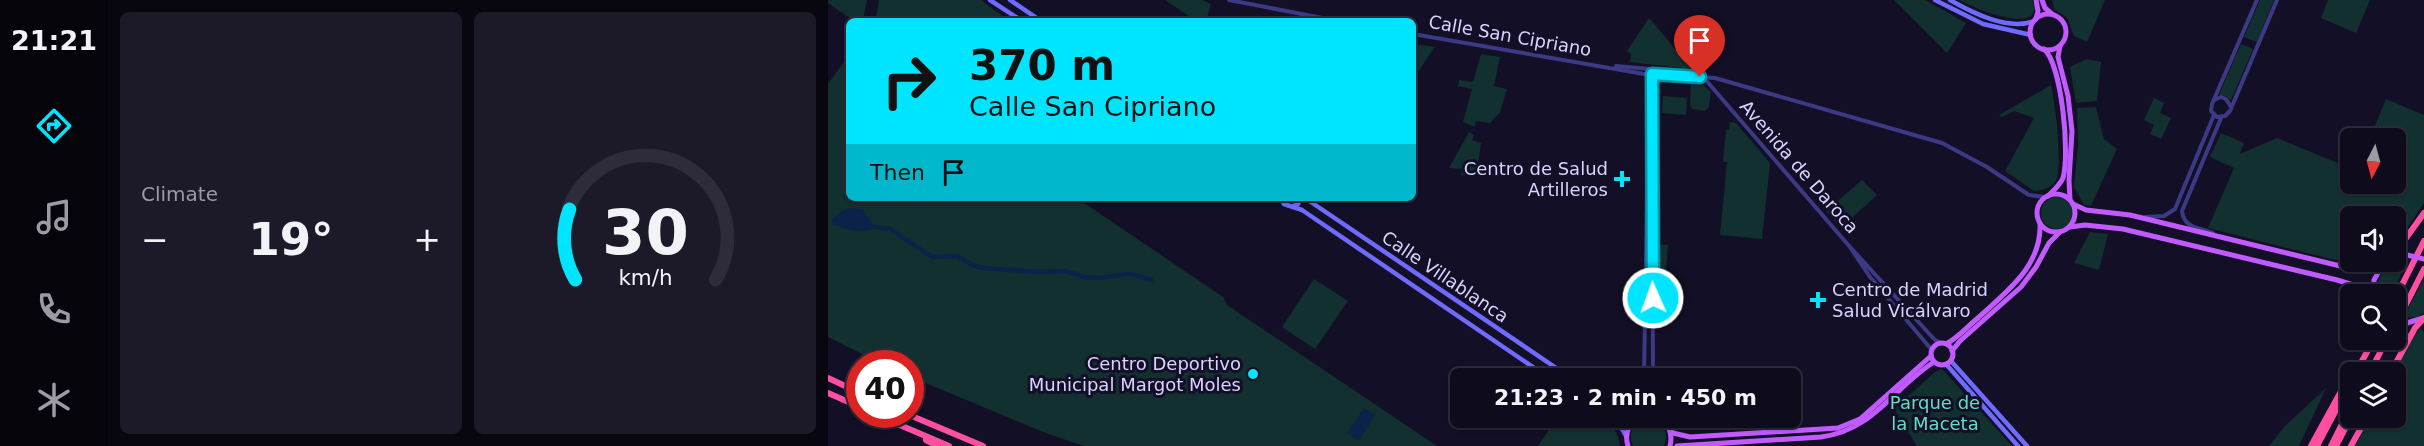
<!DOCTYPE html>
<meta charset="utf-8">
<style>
body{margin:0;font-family:"DejaVu Sans",sans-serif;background:#1c1929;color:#f1f3f6;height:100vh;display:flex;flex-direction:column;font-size:22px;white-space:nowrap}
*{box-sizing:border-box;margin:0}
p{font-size:20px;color:#9b9ba3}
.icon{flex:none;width:33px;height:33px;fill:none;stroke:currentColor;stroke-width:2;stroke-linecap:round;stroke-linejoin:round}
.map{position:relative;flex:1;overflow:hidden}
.side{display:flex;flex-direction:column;gap:12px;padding:12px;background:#08060f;width:720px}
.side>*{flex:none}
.hud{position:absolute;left:18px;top:18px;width:570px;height:183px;border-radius:9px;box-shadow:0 2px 4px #0004,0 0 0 2px #2e2b3b;background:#00e5ff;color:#111;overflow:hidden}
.needle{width:39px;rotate:186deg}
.fabs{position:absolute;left:1512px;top:128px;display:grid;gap:12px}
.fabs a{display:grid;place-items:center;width:66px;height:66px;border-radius:9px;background:#0e0b1c;box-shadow:0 2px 4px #0004,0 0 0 2px #2e2b3b;font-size:30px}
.speed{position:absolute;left:18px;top:350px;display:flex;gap:12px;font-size:30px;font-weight:700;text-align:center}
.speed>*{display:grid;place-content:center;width:78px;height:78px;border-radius:50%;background:#0e0b1c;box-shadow:0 2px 4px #0004,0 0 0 2px #2e2b3b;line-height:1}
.speed .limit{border:9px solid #d22;background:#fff;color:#111}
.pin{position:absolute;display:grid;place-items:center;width:51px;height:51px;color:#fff;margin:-62px -26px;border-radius:50% 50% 50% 0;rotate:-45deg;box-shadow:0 0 6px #0007}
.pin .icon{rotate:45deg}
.me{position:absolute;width:66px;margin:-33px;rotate:358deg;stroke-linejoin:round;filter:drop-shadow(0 0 4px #0008)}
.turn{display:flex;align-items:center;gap:21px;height:126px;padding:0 24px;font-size:27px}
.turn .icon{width:78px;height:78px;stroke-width:2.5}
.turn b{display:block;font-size:42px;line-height:51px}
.then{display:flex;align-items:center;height:57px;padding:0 24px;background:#0003;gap:12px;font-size:22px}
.big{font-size:45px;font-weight:600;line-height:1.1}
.side .card{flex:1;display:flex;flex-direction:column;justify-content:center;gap:9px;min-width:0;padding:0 21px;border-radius:9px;background:#1c1929}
.side .dial{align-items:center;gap:0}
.dial svg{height:156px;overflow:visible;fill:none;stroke:#2e2b3b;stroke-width:7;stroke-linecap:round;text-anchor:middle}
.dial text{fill:#f1f3f6;stroke:none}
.heat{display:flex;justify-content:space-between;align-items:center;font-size:33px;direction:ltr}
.side .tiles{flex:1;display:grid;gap:12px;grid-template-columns:repeat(2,1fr)}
.trip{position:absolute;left:622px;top:368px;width:351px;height:60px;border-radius:9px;background:#0e0b1c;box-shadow:0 2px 4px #0004,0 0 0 2px #2e2b3b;font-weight:600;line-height:60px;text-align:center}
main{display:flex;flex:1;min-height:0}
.dock{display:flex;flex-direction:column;width:108px;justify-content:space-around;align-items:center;background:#06040b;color:#9b9ba3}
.dock .icon{width:42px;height:42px}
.dock .on{color:#00e5ff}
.dock b{font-size:27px;color:#f1f3f6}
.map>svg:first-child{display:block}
.green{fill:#12302f}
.water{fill:#0c2248}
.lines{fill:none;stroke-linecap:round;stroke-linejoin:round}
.canal{stroke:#0c2248;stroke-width:4.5}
.tertiary{stroke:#3d3a85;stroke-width:4}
.secondary{stroke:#6f6bff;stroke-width:4.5}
.primary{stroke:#c25bff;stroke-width:5}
.motorway{stroke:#ff4fa3;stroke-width:6}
.primary-bridge{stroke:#c25bff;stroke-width:5}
.route-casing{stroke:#0095a6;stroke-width:15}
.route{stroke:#00e5ff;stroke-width:10}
.poi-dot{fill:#00e5ff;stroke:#130f26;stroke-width:2}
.labels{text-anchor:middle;stroke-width:6;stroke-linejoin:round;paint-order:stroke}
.street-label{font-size:18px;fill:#d9d4ff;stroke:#130f26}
.poi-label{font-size:18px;fill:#d9d4ff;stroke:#130f26;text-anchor:end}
.park-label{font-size:18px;fill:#5fe0c0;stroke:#130f26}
</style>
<main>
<nav class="dock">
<b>21:21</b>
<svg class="icon on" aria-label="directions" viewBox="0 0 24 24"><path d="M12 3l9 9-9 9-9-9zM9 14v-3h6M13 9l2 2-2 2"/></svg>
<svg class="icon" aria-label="music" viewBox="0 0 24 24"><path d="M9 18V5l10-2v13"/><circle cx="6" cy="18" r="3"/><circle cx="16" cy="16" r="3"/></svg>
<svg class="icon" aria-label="phone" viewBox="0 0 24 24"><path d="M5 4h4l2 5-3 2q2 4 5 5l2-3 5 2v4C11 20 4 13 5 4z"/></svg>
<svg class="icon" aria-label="climate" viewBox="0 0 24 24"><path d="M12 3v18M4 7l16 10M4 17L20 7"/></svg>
</nav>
<section class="side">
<div class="tiles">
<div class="card"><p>Climate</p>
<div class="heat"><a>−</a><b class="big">19°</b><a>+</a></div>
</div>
<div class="card dial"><svg viewBox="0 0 100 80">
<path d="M14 69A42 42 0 1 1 86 69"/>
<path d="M14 69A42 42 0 0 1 11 33" stroke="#00e5ff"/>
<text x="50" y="56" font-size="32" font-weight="700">30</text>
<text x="50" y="72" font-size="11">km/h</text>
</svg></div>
</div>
</section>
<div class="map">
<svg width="1596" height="446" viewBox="0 0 1596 446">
<rect width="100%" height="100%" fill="#130f26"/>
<!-- green -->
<g class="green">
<polygon points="0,0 39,0 35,20 26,21 0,3"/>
<polygon points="51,0 153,0 181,21 46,21 49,13"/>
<polygon points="337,0 374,0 383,4 378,21 368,21"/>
<polygon points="1066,0 1097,0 1138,23 1119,53"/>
<path d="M1131,0H1204L1207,9L1204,15C1191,27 1146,8 1131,0Z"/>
<polygon points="1224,0 1277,0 1259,42 1246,36 1239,18 1226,9"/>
<polygon points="1432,0 1446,0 1429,42 1416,37"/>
<polygon points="1500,0 1542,0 1528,33 1493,18"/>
<polygon points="821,18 824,21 863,69 802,62 803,54 799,51"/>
<polygon points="585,44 607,47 585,79"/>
<polygon points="1413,44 1425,49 1403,100 1398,96 1391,95"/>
<polygon points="653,54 672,57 666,86 679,89 672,112 662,123 648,121 647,127 635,122 644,89 630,86 631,80 645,82"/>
<polygon points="21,55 21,198 249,198 395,297 399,305 609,446 256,446 220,434 83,377 82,363 52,363 0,337 0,84"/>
<polygon points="1258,59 1273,62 1269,101 1248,103 1242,67"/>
<polygon points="863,84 876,86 883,92 881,107 877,111 864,109 862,105"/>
<path d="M1223,85C1227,102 1236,170 1227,182C1223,188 1213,191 1206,191L1177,171L1206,118L1186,111L1174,117L1171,115Z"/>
<polygon points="835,96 859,98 858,115 834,113"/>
<polygon points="1326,98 1336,103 1332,113 1343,118 1333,139 1322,134 1326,125 1316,120"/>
<path d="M1558,99L1596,115V203L1568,244V216H1522V261H1548C1538,266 1529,265 1519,263L1380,228L1406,168L1382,157L1393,133L1416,143L1412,154L1449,138L1517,166H1522V183H1568V138H1542Z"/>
<polygon points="1268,107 1276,139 1289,149 1263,206 1256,205 1246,187 1250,145 1249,108"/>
<polygon points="902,122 908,123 942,163 934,239 892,235 899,162 895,162 898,130 901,130"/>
<polygon points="641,132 646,135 644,140 653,143 650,165 652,165 651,171 640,170 639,176 633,175 634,169 621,168"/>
<polygon points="1034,180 1049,195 1013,228 998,211"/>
<circle cx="1229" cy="213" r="16"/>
<polygon points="1262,232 1280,234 1271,270 1246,263"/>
<polygon points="829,245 840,245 836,296 829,294"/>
<path d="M1581,259L1563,294H1550C1547,274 1561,260 1581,259Z"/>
<polygon points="486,279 520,301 487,349 454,327"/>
<polygon points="1596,279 1596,313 1589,317 1575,318"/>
<polygon points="1593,328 1596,332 1596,446 1527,446 1543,417 1568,417 1567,372 1581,344"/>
<polygon points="1113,369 1116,371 1184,446 1089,446 1066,409 1107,372"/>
<polygon points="1498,388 1471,446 1441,446 1457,426"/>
<path d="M729,417C756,417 788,411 792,446H710Z"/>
<path d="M818,419C834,420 842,431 836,446H805C799,433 805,423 818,419Z"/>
</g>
<!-- water -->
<g class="water">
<path d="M22,208L35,209L47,227C37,235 15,229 4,224V219L17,209Z"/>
<polygon points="536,408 547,415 531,441 519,433"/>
</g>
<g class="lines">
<!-- canal -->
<polyline class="canal" points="47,227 62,229 104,257 129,256 146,266 157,268 212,272 237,271 256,277 269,278 303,274 323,280"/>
<!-- tertiary -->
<g class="tertiary">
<polyline points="401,0 510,21"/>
<polyline points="1429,0 1384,104 1383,111 1389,117 1397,116 1402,111 1449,0"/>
<polyline points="585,34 816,74 887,78 1114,143 1159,167 1201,195 1217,197"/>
<polyline points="788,66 866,73 876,78 1022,247 1107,340 1113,343"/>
<polyline points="824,73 825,378"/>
<polyline points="1386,100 1393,97 1398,99 1403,107"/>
<polyline points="1317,217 1336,216 1347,209 1386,115"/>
<path d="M1385,233C1371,227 1356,229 1354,211L1393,118"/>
<polyline points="1022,247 1042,277 1103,349"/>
<polyline points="816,378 821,74"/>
</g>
<!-- secondary -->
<g class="secondary">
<polyline points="162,0 194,21"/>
<polyline points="182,0 213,21"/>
<polyline points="1107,0 1155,24 1203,35"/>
<path d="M1122,0C1145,13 1180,31 1206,21"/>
<polyline points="452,198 456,204 474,210 721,378"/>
<polyline points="477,198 743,378"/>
<polyline points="465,206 470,204 473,198"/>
<polyline points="1123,361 1199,446"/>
<polyline points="1118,364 1190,446"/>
<polyline points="779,417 794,429 798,436"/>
</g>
<!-- primary -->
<g class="primary">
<polyline points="1208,0 1210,11 1208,19"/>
<polyline points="1214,0 1217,8 1224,14"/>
<circle cx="1220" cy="32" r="18"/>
<polyline points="1232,46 1230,57 1240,96 1244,131 1241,180 1242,200"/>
<path d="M1216,49C1234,65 1242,154 1235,178C1232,185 1226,190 1220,196"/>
<circle cx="1228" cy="213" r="19"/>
<polyline points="1245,204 1258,210 1302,215 1533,271 1555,265"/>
<polyline points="1242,227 1257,225 1295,229 1509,280 1538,289 1545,294"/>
<polyline points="1568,257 1579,255"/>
<polyline points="1545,294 1546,280 1554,266"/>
<polyline points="1579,323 1595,318"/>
<circle cx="1114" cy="354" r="11"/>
<path d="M1118,344C1130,338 1140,326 1151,317C1179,291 1214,266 1212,223"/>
<polyline points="1124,351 1132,341 1193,287 1208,267 1221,243 1232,232"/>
<path d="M828,417C841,423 845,433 842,446"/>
<polyline points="841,428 845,433 862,437 1010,428 1032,419 1103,356"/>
<path d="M800,446C796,433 801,423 813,417"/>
<path d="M849,446L993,437C1046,430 1065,388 1106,362"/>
</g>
<!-- motorway -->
<g class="motorway">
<polyline points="1568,252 1596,213"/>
<polyline points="1557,263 1558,261"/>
<polyline points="1568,297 1596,241"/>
<polyline points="1568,324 1596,269"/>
<polyline points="1528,372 1546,339"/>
<polyline points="1542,372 1559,339"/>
<polyline points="1563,372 1587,328 1596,318"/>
<polyline points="0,378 32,393"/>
<polyline points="0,393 32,407"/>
<polyline points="46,414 121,446"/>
<polyline points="79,414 155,446"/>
<polyline points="98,440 109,446"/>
<polyline points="1483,446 1522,375"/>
<polyline points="1489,446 1519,389"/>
<polyline points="1503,446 1522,408"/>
<polyline points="1508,446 1523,417"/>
<polyline points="1523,446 1539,417"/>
</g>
<!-- primary-bridge -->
<g class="primary-bridge">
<polyline points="1579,255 1596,259"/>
<polyline points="1568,320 1579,323"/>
</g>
</g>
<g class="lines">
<!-- route casing -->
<g class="route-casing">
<polyline id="route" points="825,298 824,74 872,77"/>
</g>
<!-- route -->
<use href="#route" class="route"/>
</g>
<!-- markers -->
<g class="poi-dot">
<path d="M791 170h6v6h6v6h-6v6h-6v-6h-6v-6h6z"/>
<path d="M987 291h6v6h6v6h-6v6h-6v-6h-6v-6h6z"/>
<circle cx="425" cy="374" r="6"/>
</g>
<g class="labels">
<!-- street labels -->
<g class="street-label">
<text transform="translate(682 36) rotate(10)" y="6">Calle San Cipriano</text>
<text transform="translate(971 167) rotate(49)" y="6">Avenida de Daroca</text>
<text transform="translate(617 277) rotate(34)" y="6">Calle Villablanca</text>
</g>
<!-- poi labels -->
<g class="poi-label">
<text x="780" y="175">Centro de Salud<tspan x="780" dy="21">Artilleros</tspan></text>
<text x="1004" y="296" text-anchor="start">Centro de Madrid<tspan x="1004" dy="21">Salud Vicálvaro</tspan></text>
<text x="413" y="370">Centro Deportivo<tspan x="413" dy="21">Municipal Margot Moles</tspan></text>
</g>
<!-- park labels -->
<g class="park-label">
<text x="1107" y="409">Parque de<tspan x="1107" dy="21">la Maceta</tspan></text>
</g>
</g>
</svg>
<div class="fabs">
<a><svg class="needle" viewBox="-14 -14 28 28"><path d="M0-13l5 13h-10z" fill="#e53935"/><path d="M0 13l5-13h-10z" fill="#9b9ba3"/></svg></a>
<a><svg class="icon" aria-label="sound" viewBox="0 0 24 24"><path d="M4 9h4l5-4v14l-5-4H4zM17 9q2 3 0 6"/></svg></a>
<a><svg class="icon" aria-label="search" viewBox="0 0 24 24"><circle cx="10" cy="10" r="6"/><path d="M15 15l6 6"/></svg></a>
<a><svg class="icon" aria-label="layers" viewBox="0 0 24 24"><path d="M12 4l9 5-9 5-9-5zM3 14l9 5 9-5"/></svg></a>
</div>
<div class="speed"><div class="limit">40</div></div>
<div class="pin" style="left:872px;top:77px;background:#d93025"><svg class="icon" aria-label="arrive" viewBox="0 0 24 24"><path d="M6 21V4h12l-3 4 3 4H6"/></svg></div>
<svg class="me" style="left:825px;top:298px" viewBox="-20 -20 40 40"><circle r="17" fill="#00e5ff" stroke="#fff" stroke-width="3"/><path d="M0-11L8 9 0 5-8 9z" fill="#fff"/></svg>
<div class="trip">21:23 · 2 min · 450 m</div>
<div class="hud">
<div class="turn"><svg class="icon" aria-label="right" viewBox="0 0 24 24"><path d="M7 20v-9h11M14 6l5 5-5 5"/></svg><div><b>370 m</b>Calle San Cipriano</div></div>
<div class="then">Then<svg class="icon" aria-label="arrive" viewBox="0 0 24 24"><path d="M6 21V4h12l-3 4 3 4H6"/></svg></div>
</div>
</div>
</main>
